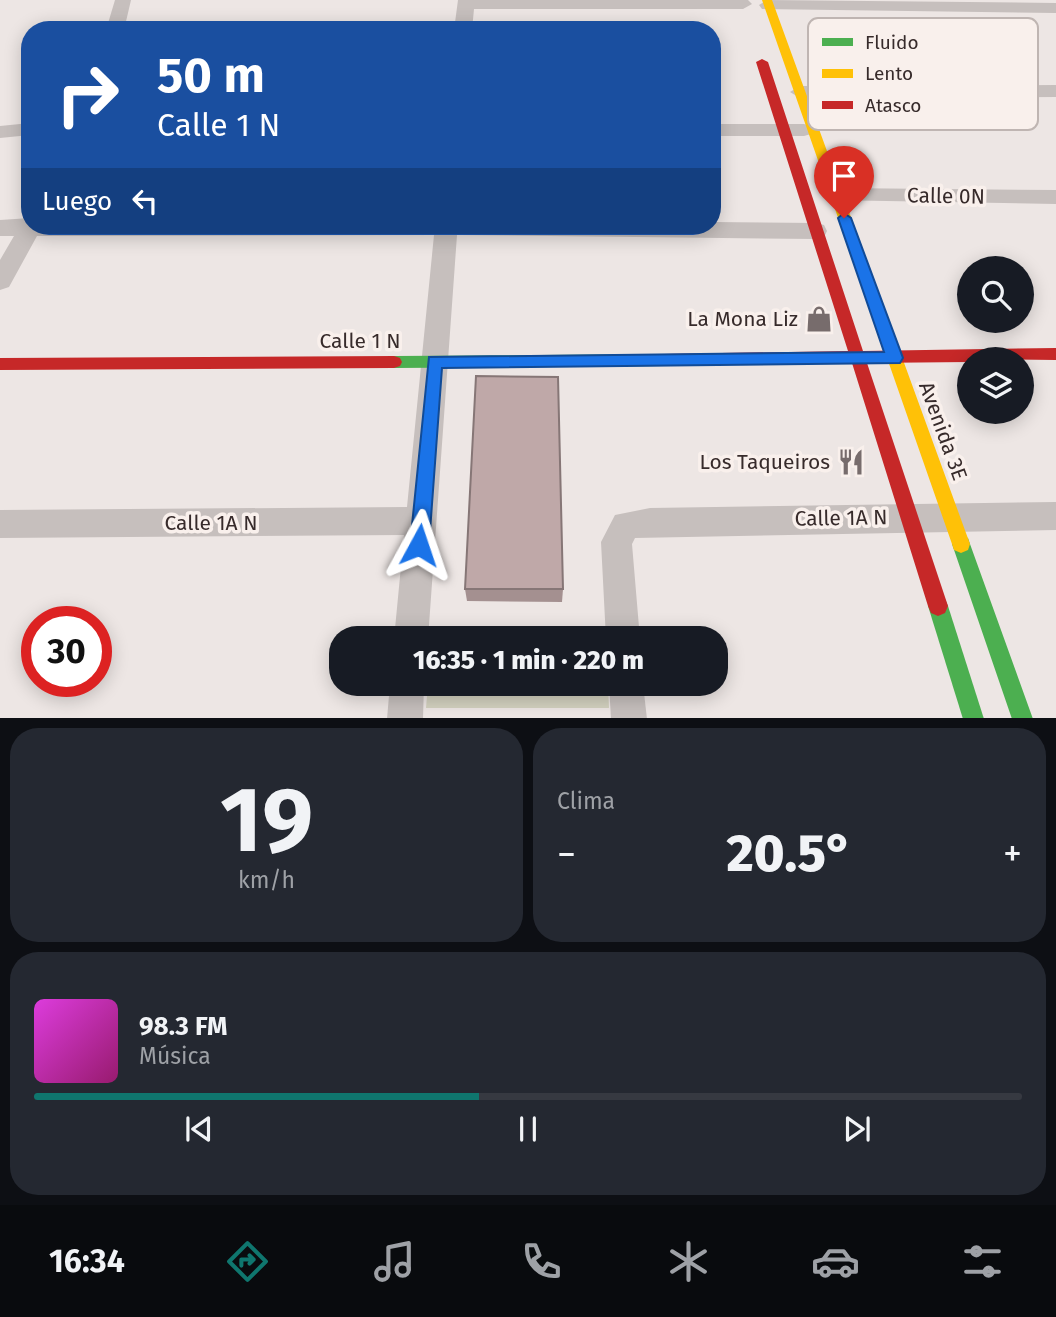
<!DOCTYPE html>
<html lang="es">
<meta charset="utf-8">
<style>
body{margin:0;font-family:"Fira Sans",sans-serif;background:#242831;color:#f1f3f6;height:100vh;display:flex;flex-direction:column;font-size:26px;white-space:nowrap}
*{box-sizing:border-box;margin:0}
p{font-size:23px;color:#9ea1a6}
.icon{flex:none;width:38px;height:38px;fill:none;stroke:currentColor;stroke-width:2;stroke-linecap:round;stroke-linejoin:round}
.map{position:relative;height:718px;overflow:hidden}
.sheet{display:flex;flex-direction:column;gap:10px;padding:10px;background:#0d0f14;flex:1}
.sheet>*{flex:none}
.guide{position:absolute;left:21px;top:21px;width:700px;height:214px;border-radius:28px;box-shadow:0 4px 18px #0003;background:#1a4fa0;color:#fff;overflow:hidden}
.tools{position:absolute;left:957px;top:256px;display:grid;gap:14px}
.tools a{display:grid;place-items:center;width:77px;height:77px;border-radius:50%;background:#171b24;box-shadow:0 4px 18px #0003;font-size:35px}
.speed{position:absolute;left:21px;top:606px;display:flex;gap:14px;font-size:35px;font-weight:700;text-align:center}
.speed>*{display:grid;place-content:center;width:91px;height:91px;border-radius:50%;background:#171b24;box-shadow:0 4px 18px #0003;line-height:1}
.speed .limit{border:10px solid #d22;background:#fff;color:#111}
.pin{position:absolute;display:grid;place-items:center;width:60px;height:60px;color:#fff;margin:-72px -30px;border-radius:50% 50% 50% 0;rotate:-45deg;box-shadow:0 0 7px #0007}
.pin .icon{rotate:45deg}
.me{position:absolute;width:77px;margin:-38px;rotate:5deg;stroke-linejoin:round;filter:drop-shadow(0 0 5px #0008)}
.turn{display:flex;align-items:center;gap:24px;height:147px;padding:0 21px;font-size:32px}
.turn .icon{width:91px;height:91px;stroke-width:2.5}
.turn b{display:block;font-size:49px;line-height:60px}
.then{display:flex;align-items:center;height:66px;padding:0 21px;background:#0003;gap:14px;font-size:26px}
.big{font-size:52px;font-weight:800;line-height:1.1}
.sheet .tile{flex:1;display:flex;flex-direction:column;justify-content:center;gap:10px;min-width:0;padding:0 24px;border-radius:28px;background:#242831}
.sheet .dial{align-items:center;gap:0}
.dial b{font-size:91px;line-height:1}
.song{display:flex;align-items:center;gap:21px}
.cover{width:84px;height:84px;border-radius:10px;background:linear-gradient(135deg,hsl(300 70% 55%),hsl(320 70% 35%))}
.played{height:7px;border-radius:4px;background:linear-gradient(90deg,#0f766e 45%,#363941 45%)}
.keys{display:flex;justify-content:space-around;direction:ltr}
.heat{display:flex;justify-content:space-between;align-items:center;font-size:38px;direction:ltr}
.sheet .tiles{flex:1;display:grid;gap:10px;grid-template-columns:1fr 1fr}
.tile:last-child{grid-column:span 2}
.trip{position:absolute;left:329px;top:626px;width:399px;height:70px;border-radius:28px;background:#171b24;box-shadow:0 4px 18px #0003;font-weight:800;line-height:70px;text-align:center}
.dock{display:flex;height:112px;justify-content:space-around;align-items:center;background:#090b0e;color:#9ea1a6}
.dock .icon{width:49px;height:49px}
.dock .selected{color:#0f766e}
.dock b{font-size:32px;color:#f1f3f6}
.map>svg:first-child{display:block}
.green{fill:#d3d1bf}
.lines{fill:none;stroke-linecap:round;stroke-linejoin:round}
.street{fill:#c6bfbd;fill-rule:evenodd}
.fast{fill:#4caf50;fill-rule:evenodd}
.slow{fill:#ffc107;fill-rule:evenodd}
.jam{fill:#c62828;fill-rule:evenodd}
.wall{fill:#a49090}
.building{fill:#bfa8a8;stroke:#867676;stroke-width:2}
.route{fill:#1a73e8;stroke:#114b97;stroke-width:2}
.labels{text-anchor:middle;stroke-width:7;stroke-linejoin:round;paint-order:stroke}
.street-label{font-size:21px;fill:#372b2b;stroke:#f9f0ec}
.poi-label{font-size:21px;fill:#372b2b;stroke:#f9f0ec;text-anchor:end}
.key{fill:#f9f0ec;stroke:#bfb5b2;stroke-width:2}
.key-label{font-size:19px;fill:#372b2b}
</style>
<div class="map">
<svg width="1056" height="719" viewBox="0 0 1056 719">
<rect width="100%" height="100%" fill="#ede6e4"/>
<!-- green -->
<g class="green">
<polygon points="605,631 605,639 431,639 432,632"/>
<polygon points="428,684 608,684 609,708 426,708"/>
</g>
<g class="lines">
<!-- street -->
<g class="street">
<polygon points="115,0 131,0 124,30 106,30"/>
<polygon points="458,0 748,0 752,4 743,9 474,9 472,30 454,30"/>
<polygon points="767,0 1056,3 1056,13 762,9 759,5"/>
<polygon points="1056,85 1056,97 800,98 790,92 800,86"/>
<polygon points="30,123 30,135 0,138 0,126"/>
<polygon points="712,124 804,124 811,126 814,130 811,134 804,136 712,136"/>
<polygon points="836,188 1056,190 1056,204 828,200 825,195 828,190"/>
<polygon points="30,218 30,226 712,226 712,222 816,223 824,225 827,231 824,237 816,239 457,235 428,639 394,639 404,535 0,538 0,510 407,507 434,235 37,236 9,287 0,290 0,260 14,236 0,236 0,220"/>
<polygon points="1056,502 1056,530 635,538 632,544 640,639 606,639 601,542 615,515 650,508"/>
<polygon points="390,684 424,684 423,719 387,719"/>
<polygon points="609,684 643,684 647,719 611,719"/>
</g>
<!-- fast -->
<g class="fast">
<polygon points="664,354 670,356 672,360 670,364 664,366 394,368 388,366 386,362 388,358 394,356"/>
<polygon points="961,535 968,538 970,544 1033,719 1012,719 952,544 954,538"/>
<polygon points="938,596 945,599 948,606 984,719 963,719 928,606 931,599"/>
</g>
<!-- slow -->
<polygon class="slow" points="762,0 772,0 970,544 968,550 961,553 954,550 952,544"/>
<!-- jam -->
<g class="jam">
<polygon points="762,59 768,62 863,351 1056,348 1056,360 970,359 970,362 867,363 948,606 945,613 938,616 931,613 928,606 852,363 664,366 658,364 656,360 658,356 664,354 848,351 756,62"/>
<polygon points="394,356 400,358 402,362 400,366 394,368 0,370 0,358"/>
</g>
</g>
<!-- wall -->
<polygon class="wall" points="465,589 563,589 562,602 467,601"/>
<!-- building -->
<polygon class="building" points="476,376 558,377 563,589 465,589"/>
<!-- route -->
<polygon class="route" points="844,213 851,218 903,358 900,363 442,368 429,545 426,551 419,553 412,551 410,545 429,357 884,352 838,218"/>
<!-- icons -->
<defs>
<g id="shop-bare" transform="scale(2.1)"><path d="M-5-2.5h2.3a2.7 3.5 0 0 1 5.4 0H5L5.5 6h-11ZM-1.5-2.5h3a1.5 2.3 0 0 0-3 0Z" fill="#776c6c" stroke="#f9f0ec" stroke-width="2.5" paint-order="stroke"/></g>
<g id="restaurant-bare" transform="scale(2.1)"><path d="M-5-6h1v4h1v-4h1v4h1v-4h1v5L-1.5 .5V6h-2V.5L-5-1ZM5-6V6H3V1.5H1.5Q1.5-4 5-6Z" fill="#776c6c" stroke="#f9f0ec" stroke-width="2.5" paint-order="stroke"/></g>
</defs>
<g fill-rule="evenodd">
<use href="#shop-bare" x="819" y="319"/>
<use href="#restaurant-bare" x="851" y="462"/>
</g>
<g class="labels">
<!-- street labels -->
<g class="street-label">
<text transform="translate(946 196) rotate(1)" y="7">Calle 0N</text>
<text x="360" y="348">Calle 1 N</text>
<text transform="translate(943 431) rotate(70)" y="7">Avenida 3E</text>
<text transform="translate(841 518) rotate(-1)" y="7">Calle 1A N</text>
<text x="211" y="530">Calle 1A N</text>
</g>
<!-- poi labels -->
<g class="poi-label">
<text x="798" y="326">La Mona Liz</text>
<text x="830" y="469">Los Taqueiros</text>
</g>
</g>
<!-- legend -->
<rect x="808" y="18" width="230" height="112" rx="10" class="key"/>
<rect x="822" y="38" width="31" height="8" fill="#4caf50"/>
<rect x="822" y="69" width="31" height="9" fill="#ffc107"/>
<rect x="822" y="101" width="31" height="8" fill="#c62828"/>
<g class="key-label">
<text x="865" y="49">Fluido</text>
<text x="865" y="80">Lento</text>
<text x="865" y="112">Atasco</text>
</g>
</svg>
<div class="tools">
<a><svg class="icon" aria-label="search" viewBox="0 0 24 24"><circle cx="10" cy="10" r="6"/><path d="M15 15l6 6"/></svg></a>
<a><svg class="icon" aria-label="layers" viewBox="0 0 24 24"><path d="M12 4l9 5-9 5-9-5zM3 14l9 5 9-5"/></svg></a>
</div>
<div class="speed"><div class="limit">30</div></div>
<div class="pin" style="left:844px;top:218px;background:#d93025"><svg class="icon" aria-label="arrive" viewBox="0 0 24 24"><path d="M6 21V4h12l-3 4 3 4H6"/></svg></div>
<svg class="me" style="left:419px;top:545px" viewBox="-20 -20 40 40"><path d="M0-17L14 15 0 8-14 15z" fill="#1a73e8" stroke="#fff" stroke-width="4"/></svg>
<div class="trip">16:35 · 1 min · 220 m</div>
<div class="guide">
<div class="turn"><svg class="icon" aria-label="right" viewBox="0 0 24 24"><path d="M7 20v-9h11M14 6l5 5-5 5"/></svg><div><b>50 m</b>Calle 1 N</div></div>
<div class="then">Luego<svg class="icon" aria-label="left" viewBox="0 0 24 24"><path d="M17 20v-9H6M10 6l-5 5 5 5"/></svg></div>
</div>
</div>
<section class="sheet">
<div class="tiles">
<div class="tile dial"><b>19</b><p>km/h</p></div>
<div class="tile"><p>Clima</p>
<div class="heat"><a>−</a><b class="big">20.5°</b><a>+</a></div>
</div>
<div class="tile">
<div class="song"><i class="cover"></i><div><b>98.3 FM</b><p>Música</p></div></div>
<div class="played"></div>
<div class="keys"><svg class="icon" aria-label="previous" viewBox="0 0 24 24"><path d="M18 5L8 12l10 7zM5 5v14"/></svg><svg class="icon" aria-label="pause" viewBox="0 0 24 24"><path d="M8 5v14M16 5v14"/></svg><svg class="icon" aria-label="next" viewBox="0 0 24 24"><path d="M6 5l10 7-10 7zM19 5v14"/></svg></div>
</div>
</div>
</section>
<nav class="dock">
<b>16:34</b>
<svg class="icon selected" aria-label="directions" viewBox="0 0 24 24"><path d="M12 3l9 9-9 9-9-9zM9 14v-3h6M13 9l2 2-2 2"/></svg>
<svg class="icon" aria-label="music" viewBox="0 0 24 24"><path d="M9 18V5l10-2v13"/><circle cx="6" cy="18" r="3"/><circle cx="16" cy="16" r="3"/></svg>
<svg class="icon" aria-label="phone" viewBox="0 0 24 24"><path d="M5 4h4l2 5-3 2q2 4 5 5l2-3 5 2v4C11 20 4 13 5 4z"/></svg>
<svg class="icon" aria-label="climate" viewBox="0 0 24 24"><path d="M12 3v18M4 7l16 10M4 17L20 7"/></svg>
<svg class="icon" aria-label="car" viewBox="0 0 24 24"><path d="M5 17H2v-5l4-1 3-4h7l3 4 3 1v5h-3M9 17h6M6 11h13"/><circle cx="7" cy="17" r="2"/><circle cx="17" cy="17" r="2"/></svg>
<svg class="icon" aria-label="filters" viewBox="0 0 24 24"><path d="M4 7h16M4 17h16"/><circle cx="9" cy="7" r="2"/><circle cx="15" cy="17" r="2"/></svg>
</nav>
